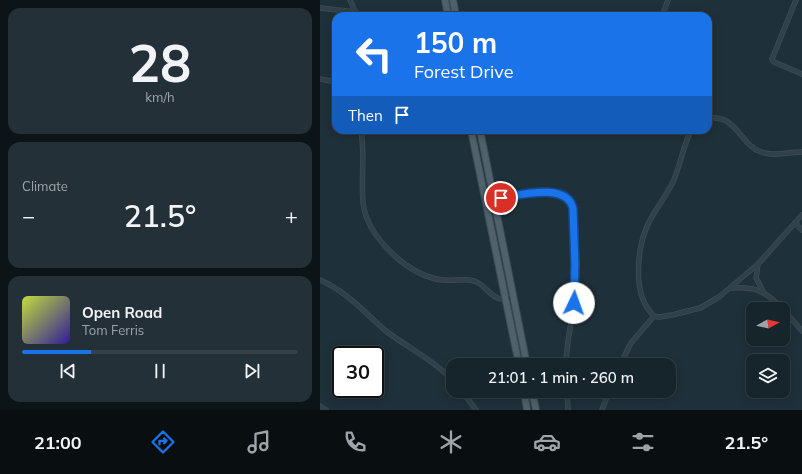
<!DOCTYPE html>
<meta charset="utf-8">
<style>
body{margin:0;font-family:Mulish,sans-serif;background:#233037;color:#f1f3f6;height:100vh;display:flex;flex-direction:column;font-size:15px;white-space:nowrap}
*{box-sizing:border-box;margin:0}
p{font-size:13px;color:#9ea4a9}
.icon{flex:none;width:22px;height:22px;fill:none;stroke:currentColor;stroke-width:2;stroke-linecap:round;stroke-linejoin:round}
.map{position:relative;flex:1;overflow:hidden}
.drawer{display:flex;flex-direction:column;gap:8px;padding:8px;background:#0c1418;width:320px}
.drawer>*{flex:none}
.banner{position:absolute;left:12px;top:12px;width:380px;height:122px;border-radius:12px;box-shadow:0 2px 10px #0003,0 0 0 1px #354147;background:#1a73e8;color:#fff;overflow:hidden}
.needle{width:26px;rotate:82deg}
.fabs{position:absolute;left:426px;top:302px;display:grid;gap:8px}
.fabs a{display:grid;place-items:center;width:44px;height:44px;border-radius:8px;background:#16242b;box-shadow:0 2px 10px #0003,0 0 0 1px #354147;font-size:20px}
.speed{position:absolute;left:12px;top:346px;display:flex;gap:8px;font-size:20px;font-weight:700;text-align:center}
.speed>*{display:grid;place-content:center;width:52px;height:52px;border-radius:50%;background:#16242b;box-shadow:0 2px 10px #0003,0 0 0 1px #354147;line-height:1}
.speed .limit{border:2px solid #111;border-radius:6px;background:#fff;color:#111}
.pin{position:absolute;display:grid;place-items:center;width:34px;height:34px;color:#fff;margin:-17px;border:2px solid #fff;border-radius:50%;box-shadow:0 1px 4px #0007}
.me{position:absolute;width:44px;margin:-22px;rotate:3deg;stroke-linejoin:round;filter:drop-shadow(0 0 3px #0008)}
.turn{display:flex;align-items:center;gap:14px;height:84px;padding:0 16px;font-size:18px}
.turn .icon{width:52px;height:52px;stroke-width:2.5}
.turn b{display:block;font-size:28px;line-height:34px}
.then{display:flex;align-items:center;height:38px;padding:0 16px;background:#0003;gap:8px;font-size:15px}
.big{font-size:30px;font-weight:600;line-height:1.1}
.drawer .tile{flex:1;display:flex;flex-direction:column;justify-content:center;gap:6px;min-width:0;padding:0 14px;border-radius:12px;background:#233037}
.drawer .dial{align-items:center;gap:0}
.dial b{font-size:52px;line-height:1}
.song{display:flex;align-items:center;gap:12px}
.cover{width:48px;height:48px;border-radius:6px;background:linear-gradient(135deg,hsl(70 70% 55%),hsl(250 70% 35%))}
.played{height:4px;border-radius:2px;background:linear-gradient(90deg,#1a73e8 25%,#354147 25%)}
.keys{display:flex;justify-content:space-around;direction:ltr}
.heat{display:flex;justify-content:space-between;align-items:center;font-size:22px;direction:ltr}
.trip{position:absolute;left:126px;top:358px;width:230px;height:40px;border-radius:12px;background:#16242b;box-shadow:0 2px 10px #0003,0 0 0 1px #354147;font-weight:600;line-height:40px;text-align:center}
.tabs{display:flex;height:64px;justify-content:space-around;align-items:center;background:#090e11;color:#9ea4a9}
.tabs .icon{width:28px;height:28px}
.tabs .active{color:#1a73e8}
.tabs b{font-size:18px;color:#f1f3f6}
main{display:flex;flex:1;min-height:0}
.map>svg:first-child{display:block}
.lines{fill:none;stroke-linecap:round;stroke-linejoin:round}
.minor-casing{stroke:#3e4d55;stroke-width:5.5}
.primary-casing{stroke:#3e4d55;stroke-width:8}
.minor{stroke:#314149;stroke-width:4}
.primary{stroke:#4f616a;stroke-width:6}
.route-casing{stroke:#114b97;stroke-width:10}
.route{stroke:#1a73e8;stroke-width:7}
</style>
<main>
<section class="drawer">
<div class="tile dial"><b>28</b><p>km/h</p></div>
<div class="tile"><p>Climate</p>
<div class="heat"><a>−</a><b class="big">21.5°</b><a>+</a></div>
</div>
<div class="tile">
<div class="song"><i class="cover"></i><div><b>Open Road</b><p>Tom Ferris</p></div></div>
<div class="played"></div>
<div class="keys"><svg class="icon" aria-label="previous" viewBox="0 0 24 24"><path d="M18 5L8 12l10 7zM5 5v14"/></svg><svg class="icon" aria-label="pause" viewBox="0 0 24 24"><path d="M8 5v14M16 5v14"/></svg><svg class="icon" aria-label="next" viewBox="0 0 24 24"><path d="M6 5l10 7-10 7zM19 5v14"/></svg></div>
</div>
</section>
<div class="map">
<svg width="482" height="410" viewBox="0 0 482 410">
<rect width="100%" height="100%" fill="#1e3039"/>
<g class="lines">
<!-- minor casing -->
<g class="minor-casing">
<g id="minor">
<polyline points="30,0 37,16"/>
<polyline points="476,0 452,59 454,62 482,74"/>
<polyline points="0,8 36,12"/>
<polyline points="344,11 348,0"/>
<polyline points="0,79 11,81 16,84"/>
<path d="M388,118C418,115 419,144 441,152C454,157 469,152 482,152"/>
<path d="M41,130C45,154 41,179 43,203C47,236 85,272 116,279C127,282 138,279 149,280C170,282 168,306 194,297"/>
<path d="M165,201C185,198 247,179 253,209C254,240 256,271 254,301C252,323 246,343 246,365"/>
<polyline points="475,223 482,230"/>
<polyline points="438,264 436,278 443,291"/>
<path d="M0,280C26,291 45,313 66,331C88,348 114,360 133,381"/>
<path d="M411,288C437,286 444,291 463,309"/>
<polyline points="463,309 482,331"/>
<path d="M334,316C311,295 317,247 329,222C336,209 346,196 353,182C360,166 363,147 371,130"/>
<polyline points="334,316 339,317 352,315 380,308 399,297 438,264 482,215"/>
<polyline points="300,365 311,343 334,316"/>
<polyline points="142,391 156,410"/>
<polyline points="247,391 248,410"/>
<polyline points="0,406 6,410"/>
<polyline points="282,410 289,391"/>
</g>
</g>
<!-- primary casing -->
<g class="primary-casing">
<g id="primary">
<polyline points="125,0 128,16"/>
<polyline points="133,0 136,16"/>
<polyline points="151,130 199,365"/>
<polyline points="160,130 207,365"/>
<polyline points="204,391 207,410"/>
<polyline points="212,391 216,410"/>
</g>
</g>
<!-- minor -->
<use href="#minor" class="minor"/>
<!-- primary -->
<use href="#primary" class="primary"/>
</g>
<g class="lines">
<!-- route casing -->
<g class="route-casing">
<path id="route" d="M181,198C200,195 248,182 253,209L255,264L254,303"/>
</g>
<!-- route -->
<use href="#route" class="route"/>
</g>
</svg>
<div class="fabs">
<a><svg class="needle" viewBox="-14 -14 28 28"><path d="M0-13l5 13h-10z" fill="#e53935"/><path d="M0 13l5-13h-10z" fill="#9ea4a9"/></svg></a>
<a><svg class="icon" aria-label="layers" viewBox="0 0 24 24"><path d="M12 4l9 5-9 5-9-5zM3 14l9 5 9-5"/></svg></a>
</div>
<div class="speed"><div class="limit">30</div></div>
<div class="pin" style="left:181px;top:198px;background:#d93025"><svg class="icon" aria-label="arrive" viewBox="0 0 24 24"><path d="M6 21V4h12l-3 4 3 4H6"/></svg></div>
<svg class="me" style="left:254px;top:303px" viewBox="-20 -20 40 40"><circle r="19" fill="#fff"/><path d="M0-13L10 11 0 6-10 11z" fill="#1a73e8"/></svg>
<div class="trip">21:01 · 1 min · 260 m</div>
<div class="banner">
<div class="turn"><svg class="icon" aria-label="left" viewBox="0 0 24 24"><path d="M17 20v-9H6M10 6l-5 5 5 5"/></svg><div><b>150 m</b>Forest Drive</div></div>
<div class="then">Then<svg class="icon" aria-label="arrive" viewBox="0 0 24 24"><path d="M6 21V4h12l-3 4 3 4H6"/></svg></div>
</div>
</div>
</main>
<nav class="tabs">
<b>21:00</b>
<svg class="icon active" aria-label="directions" viewBox="0 0 24 24"><path d="M12 3l9 9-9 9-9-9zM9 14v-3h6M13 9l2 2-2 2"/></svg>
<svg class="icon" aria-label="music" viewBox="0 0 24 24"><path d="M9 18V5l10-2v13"/><circle cx="6" cy="18" r="3"/><circle cx="16" cy="16" r="3"/></svg>
<svg class="icon" aria-label="phone" viewBox="0 0 24 24"><path d="M5 4h4l2 5-3 2q2 4 5 5l2-3 5 2v4C11 20 4 13 5 4z"/></svg>
<svg class="icon" aria-label="climate" viewBox="0 0 24 24"><path d="M12 3v18M4 7l16 10M4 17L20 7"/></svg>
<svg class="icon" aria-label="car" viewBox="0 0 24 24"><path d="M5 17H2v-5l4-1 3-4h7l3 4 3 1v5h-3M9 17h6M6 11h13"/><circle cx="7" cy="17" r="2"/><circle cx="17" cy="17" r="2"/></svg>
<svg class="icon" aria-label="filters" viewBox="0 0 24 24"><path d="M4 7h16M4 17h16"/><circle cx="9" cy="7" r="2"/><circle cx="15" cy="17" r="2"/></svg>
<b>21.5°</b>
</nav>
